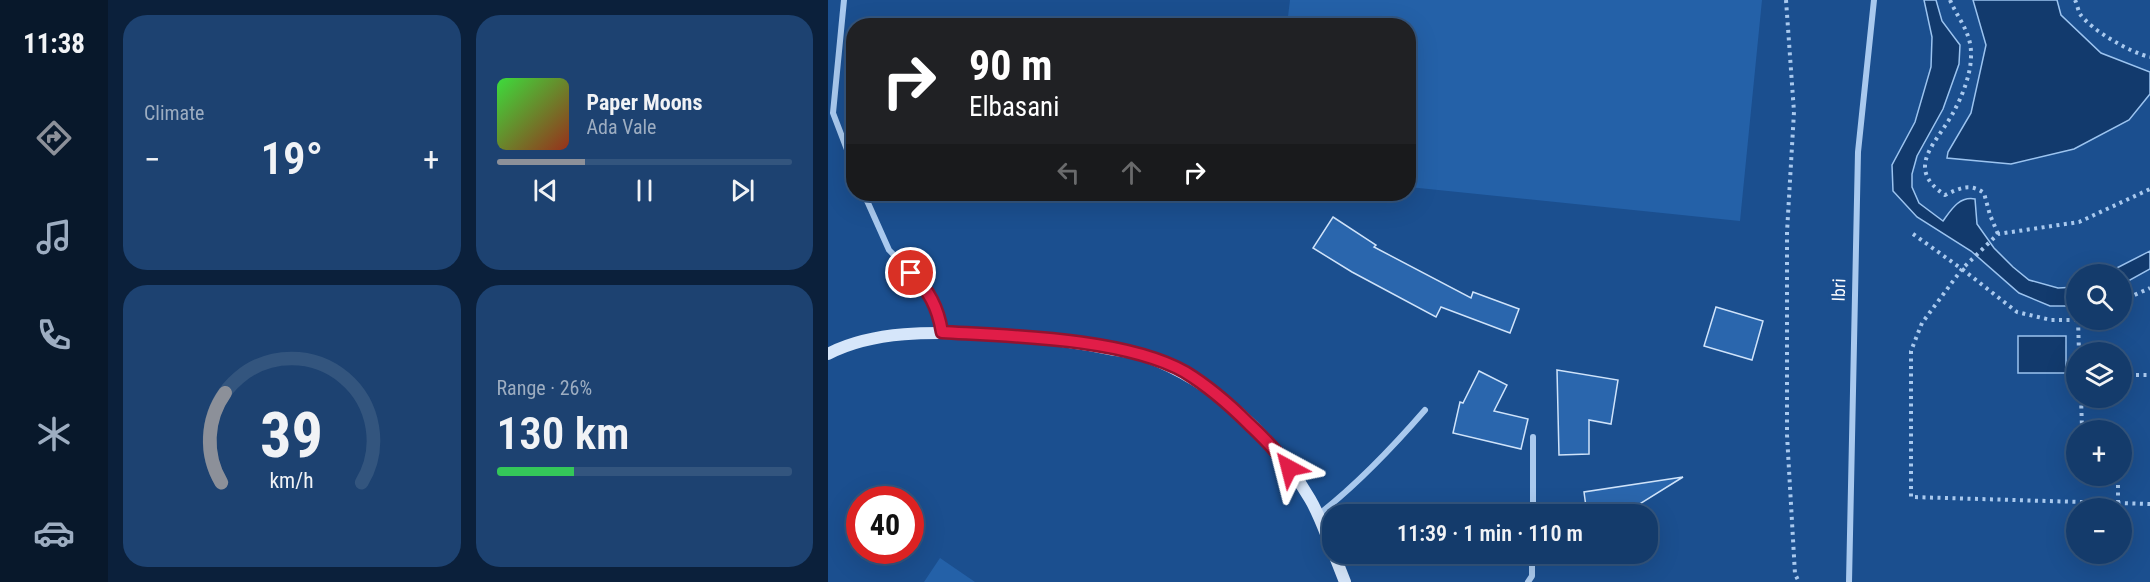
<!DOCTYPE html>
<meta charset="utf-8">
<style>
body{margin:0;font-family:"Roboto Condensed",sans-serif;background:#1d4271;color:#f1f3f6;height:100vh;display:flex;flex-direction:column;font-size:22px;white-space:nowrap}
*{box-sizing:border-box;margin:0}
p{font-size:20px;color:#9dadc1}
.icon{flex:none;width:33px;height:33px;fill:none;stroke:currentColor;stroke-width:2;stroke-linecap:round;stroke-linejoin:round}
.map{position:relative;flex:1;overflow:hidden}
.panel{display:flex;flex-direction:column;gap:15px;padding:15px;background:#0b203b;width:720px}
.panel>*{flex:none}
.guide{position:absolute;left:18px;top:18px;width:570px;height:183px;border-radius:24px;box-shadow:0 6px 24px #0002,0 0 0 2px #33557e;background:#202124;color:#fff;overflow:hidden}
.controls{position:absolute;left:1238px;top:264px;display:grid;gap:12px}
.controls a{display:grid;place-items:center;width:66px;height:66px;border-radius:50%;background:#143b6b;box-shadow:0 6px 24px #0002,0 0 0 2px #33557e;font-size:30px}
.speed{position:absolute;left:18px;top:486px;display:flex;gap:12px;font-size:30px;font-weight:700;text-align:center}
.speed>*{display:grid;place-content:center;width:78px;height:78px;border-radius:50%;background:#143b6b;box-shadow:0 6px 24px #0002,0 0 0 2px #33557e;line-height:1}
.speed .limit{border:9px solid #d22;background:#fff;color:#111}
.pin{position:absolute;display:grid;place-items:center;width:51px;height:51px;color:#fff;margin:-26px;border:3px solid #fff;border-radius:50%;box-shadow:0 2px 6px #0007}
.me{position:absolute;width:66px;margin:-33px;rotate:322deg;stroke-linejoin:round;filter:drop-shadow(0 0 4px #0008)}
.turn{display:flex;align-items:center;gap:21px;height:126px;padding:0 24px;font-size:27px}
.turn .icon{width:78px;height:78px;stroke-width:2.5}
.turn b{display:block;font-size:42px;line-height:51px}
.lanes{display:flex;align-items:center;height:57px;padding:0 24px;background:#0003;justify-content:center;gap:30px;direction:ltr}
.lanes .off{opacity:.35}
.big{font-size:45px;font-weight:600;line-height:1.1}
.panel .card{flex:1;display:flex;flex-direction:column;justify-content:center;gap:9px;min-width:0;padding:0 21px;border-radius:24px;background:#1d4271}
.panel .dial{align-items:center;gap:0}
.dial svg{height:156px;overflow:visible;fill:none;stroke:#33557e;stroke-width:7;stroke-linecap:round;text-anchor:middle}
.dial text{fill:#f1f3f6;stroke:none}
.song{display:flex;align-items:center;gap:18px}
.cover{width:72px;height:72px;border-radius:9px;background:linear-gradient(135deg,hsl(120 70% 55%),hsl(10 70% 35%))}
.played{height:6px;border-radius:3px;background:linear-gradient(90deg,#8c9099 30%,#33557e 30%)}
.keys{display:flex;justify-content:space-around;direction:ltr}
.heat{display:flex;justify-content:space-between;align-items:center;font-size:33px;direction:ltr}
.charge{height:9px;border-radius:4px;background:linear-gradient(90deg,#34c759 26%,#33557e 0)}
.panel .tiles{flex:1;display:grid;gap:15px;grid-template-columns:repeat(2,1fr)}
.trip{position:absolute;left:494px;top:504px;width:336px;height:60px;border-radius:24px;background:#143b6b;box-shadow:0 6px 24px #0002,0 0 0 2px #33557e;font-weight:600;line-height:60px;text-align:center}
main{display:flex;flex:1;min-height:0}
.dock{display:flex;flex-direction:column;width:108px;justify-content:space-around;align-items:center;background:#08182b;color:#9dadc1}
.dock .icon{width:42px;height:42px}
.dock .on{color:#8c9099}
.dock b{font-size:27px;color:#f1f3f6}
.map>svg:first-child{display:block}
.green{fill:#2461a8}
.water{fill:#123a6d;stroke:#9cc4f0;stroke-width:1.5}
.building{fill:#2a66ad;stroke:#cfe3fa;stroke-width:1.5}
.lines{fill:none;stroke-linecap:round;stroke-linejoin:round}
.path{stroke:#a9c9ee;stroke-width:4;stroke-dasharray:3 4.5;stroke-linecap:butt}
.street{stroke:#a9c9ee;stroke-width:6}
.secondary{stroke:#d6e6fa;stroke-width:12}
.route-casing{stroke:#92132f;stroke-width:15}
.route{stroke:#e11d48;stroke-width:10}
.labels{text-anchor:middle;stroke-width:6;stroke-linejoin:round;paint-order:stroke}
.street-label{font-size:18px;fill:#fff;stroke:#1b4f8f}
</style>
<main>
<nav class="dock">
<b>11:38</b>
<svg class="icon on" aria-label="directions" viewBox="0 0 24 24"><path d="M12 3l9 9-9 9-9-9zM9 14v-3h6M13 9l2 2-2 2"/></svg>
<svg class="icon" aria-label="music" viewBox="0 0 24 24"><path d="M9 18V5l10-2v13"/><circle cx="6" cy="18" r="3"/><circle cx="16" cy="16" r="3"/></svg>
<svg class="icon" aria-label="phone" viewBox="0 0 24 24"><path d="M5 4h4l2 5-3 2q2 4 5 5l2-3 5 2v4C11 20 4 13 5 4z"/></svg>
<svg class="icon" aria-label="climate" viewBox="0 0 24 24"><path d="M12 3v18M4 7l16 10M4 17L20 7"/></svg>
<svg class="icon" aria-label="car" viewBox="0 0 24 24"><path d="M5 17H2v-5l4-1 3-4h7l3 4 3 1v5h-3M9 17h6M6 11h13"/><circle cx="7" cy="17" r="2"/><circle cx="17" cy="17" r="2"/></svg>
</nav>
<section class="panel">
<div class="tiles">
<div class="card"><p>Climate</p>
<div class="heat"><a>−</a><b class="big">19°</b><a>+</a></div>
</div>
<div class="card">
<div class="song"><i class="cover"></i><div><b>Paper Moons</b><p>Ada Vale</p></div></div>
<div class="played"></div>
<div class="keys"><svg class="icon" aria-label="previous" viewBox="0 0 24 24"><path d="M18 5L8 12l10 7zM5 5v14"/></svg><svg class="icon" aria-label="pause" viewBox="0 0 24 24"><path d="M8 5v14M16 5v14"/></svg><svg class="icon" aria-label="next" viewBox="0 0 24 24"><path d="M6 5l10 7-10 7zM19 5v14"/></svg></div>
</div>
<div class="card dial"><svg viewBox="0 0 100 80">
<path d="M14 69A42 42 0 1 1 86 69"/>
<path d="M14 69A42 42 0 0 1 16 23" stroke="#8c9099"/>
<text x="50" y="56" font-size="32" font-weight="700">39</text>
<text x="50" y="72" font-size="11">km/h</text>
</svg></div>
<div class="card"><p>Range · 26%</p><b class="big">130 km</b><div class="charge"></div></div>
</div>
</section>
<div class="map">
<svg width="1322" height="582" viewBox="0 0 1322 582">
<rect width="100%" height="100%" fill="#1b4f8f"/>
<!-- green -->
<g class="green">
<polygon points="462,0 934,0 912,221 581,187 580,26 459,25"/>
<polygon points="112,558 147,582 96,582"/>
</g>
<!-- water -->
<g class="water">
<path d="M1096,0H1108L1114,21L1132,45L1131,64L1115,109L1089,156L1084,174V187L1091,203L1115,221C1123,210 1131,196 1147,199L1149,224L1166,248L1185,267L1201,280L1230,288L1248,287V306H1222L1191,293L1143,251L1089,217L1065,191L1064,165L1087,122L1103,67L1104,37Z"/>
<polygon points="1145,0 1229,0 1233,15 1273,53 1322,72 1322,94 1301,120 1246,149 1183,164 1119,158 1120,152 1143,113 1158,45"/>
<polygon points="1322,251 1322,269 1293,285 1293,274 1277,274"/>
<rect x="1190" y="336" width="48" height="37"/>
</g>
<!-- building -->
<g class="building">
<polygon points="505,217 548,245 546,247 643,298 645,292 691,309 682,333 613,307 608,317 524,272 485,248"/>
<polygon points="888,307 935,321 924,360 876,346"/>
<polygon points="729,370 790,380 783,424 761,420 761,454 731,455"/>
<polygon points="651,371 679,385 666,411 700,419 693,449 625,433 632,402 635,403"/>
<polygon points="855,477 805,508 806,514 759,514 756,492"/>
</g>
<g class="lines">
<!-- path -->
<g class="path">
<polyline points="958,0 966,112 959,232 959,435 967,574 971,582"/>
<path d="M1122,0C1130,19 1144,33 1143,56C1143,74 1134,97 1125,113C1108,144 1076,168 1117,195C1132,188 1142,183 1156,193L1162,215L1170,234"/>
<path d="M1247,0C1249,4 1250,10 1252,14C1263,30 1303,53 1322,57"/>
<polyline points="1085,234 1134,269 1094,323 1083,351 1083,497 1322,504"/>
<polyline points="1293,301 1322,288"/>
<polyline points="1249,320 1223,320 1189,312 1134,269 1170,234 1251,222 1322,189"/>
<polyline points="1250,320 1251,352"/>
<polyline points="1293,375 1322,375"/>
<polyline points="1253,398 1254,427 1257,430"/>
<polyline points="1290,503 1290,476"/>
</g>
<!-- street -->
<g class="street">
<polyline points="16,0 5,113 26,168"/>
<polyline points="36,194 61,250 96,285 108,306 114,332"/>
<polyline points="705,514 705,437"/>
<path d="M490,515C530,484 564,448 597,410"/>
<polyline points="700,582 704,576 704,554"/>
<polyline points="1021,582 1030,152 1046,0"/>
</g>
<!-- secondary -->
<g class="secondary">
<path d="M0,354C45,330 106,332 156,334C198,336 241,341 282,349C293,351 306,352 317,356C386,381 445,436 482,499C491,514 497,532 504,549"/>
<polyline points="506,554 517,582"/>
</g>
</g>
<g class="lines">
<!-- route casing -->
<g class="route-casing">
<path id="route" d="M83,273C101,290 110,308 114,332C183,336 297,338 357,372C380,386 402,405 421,424C436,438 449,451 461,468"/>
</g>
<!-- route -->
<use href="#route" class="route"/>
</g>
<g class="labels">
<!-- street labels -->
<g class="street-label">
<text transform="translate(1011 290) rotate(-88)" y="6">Ibri</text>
</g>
</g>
</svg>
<div class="controls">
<a><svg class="icon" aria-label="search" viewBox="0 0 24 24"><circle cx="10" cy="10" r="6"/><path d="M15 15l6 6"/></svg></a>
<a><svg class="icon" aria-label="layers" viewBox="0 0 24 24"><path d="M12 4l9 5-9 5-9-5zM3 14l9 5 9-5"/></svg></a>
<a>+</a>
<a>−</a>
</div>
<div class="speed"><div class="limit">40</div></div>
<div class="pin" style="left:83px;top:273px;background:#d93025"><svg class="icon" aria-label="arrive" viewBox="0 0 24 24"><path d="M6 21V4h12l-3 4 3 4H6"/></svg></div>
<svg class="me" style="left:461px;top:468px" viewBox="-20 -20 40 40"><path d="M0-17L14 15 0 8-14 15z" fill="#e11d48" stroke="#fff" stroke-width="4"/></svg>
<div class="trip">11:39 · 1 min · 110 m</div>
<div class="guide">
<div class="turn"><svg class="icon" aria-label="right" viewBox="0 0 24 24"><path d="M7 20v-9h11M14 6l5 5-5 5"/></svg><div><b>90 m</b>Elbasani</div></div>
<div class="lanes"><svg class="icon off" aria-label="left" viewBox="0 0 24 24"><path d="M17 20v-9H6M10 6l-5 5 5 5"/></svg><svg class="icon off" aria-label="ahead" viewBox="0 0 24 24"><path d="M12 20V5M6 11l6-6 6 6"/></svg><svg class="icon" aria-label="right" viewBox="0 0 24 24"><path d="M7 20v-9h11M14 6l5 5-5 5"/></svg></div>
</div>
</div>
</main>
